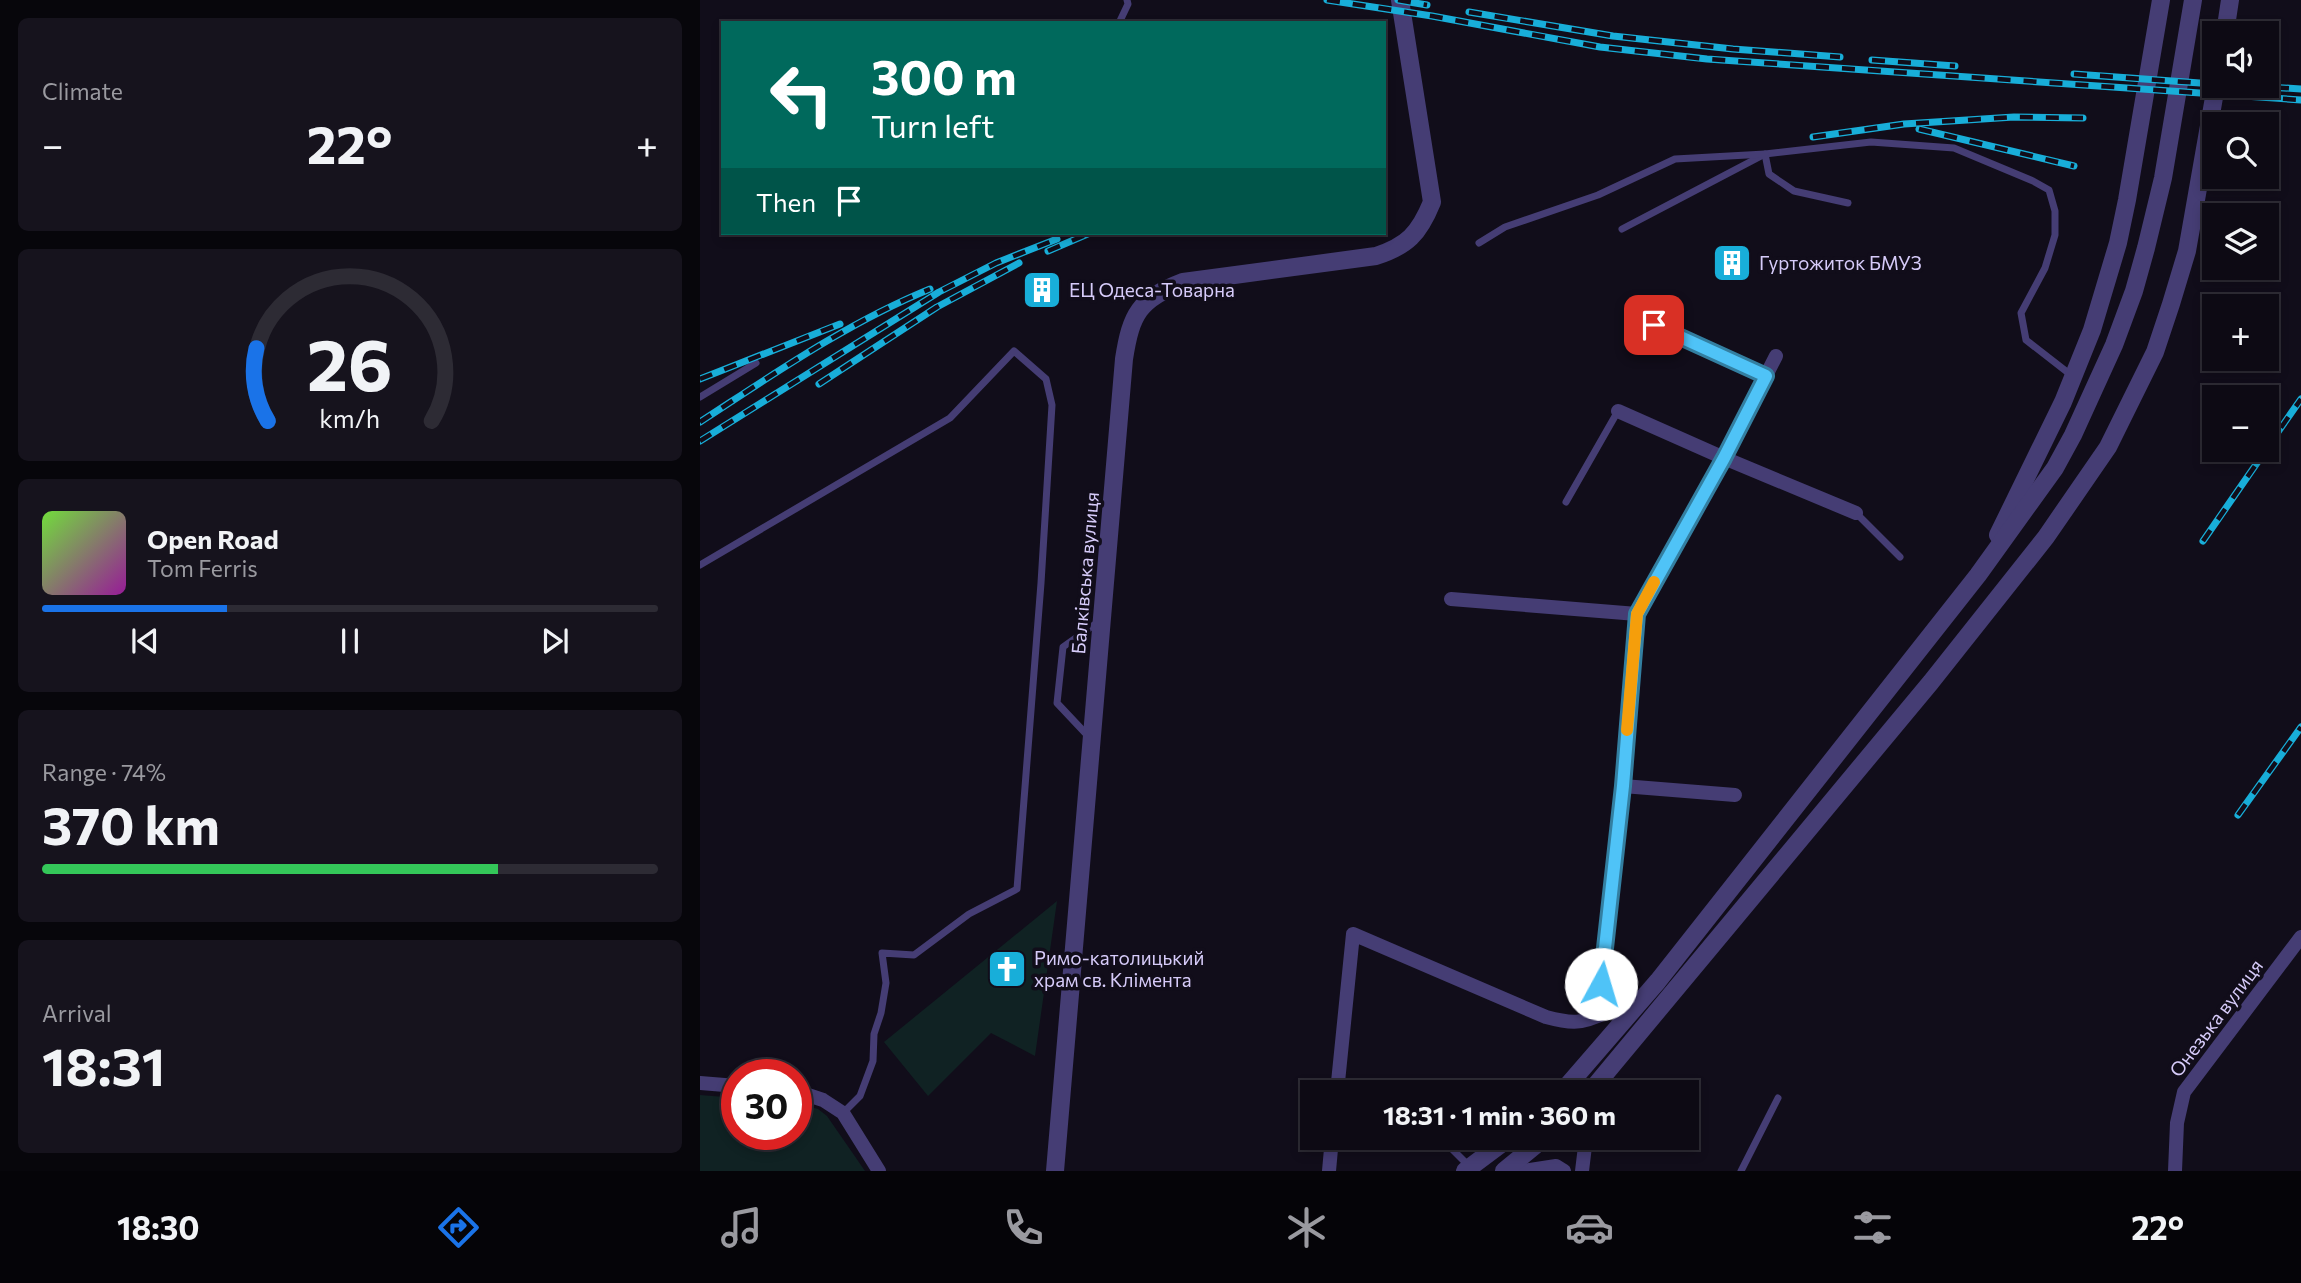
<!DOCTYPE html>
<meta charset="utf-8">
<style>
body{margin:0;font-family:Commissioner,sans-serif;background:#16131d;color:#f1f3f6;height:100vh;display:flex;flex-direction:column;font-size:26px;white-space:nowrap}
*{box-sizing:border-box;margin:0}
p{font-size:23px;color:#9a9aa0}
.icon{flex:none;width:38px;height:38px;fill:none;stroke:currentColor;stroke-width:2;stroke-linecap:round;stroke-linejoin:round}
.map{position:relative;flex:1;overflow:hidden}
.panel{display:flex;flex-direction:column;gap:18px;padding:18px;background:#07060b;width:700px}
.panel>*{flex:none}
.guide{position:absolute;left:21px;top:21px;width:665px;height:214px;border-radius:0px;box-shadow:0 4px 10px #0003,0 0 0 2px #2d2b34;background:#00695c;color:#fff;overflow:hidden}
.fabs{position:absolute;left:1502px;top:21px;display:grid;gap:14px}
.fabs a{display:grid;place-items:center;width:77px;height:77px;border-radius:0px;background:#0d0a14;box-shadow:0 4px 10px #0003,0 0 0 2px #2d2b34;font-size:35px}
.speed{position:absolute;left:21px;top:1059px;display:flex;gap:14px;font-size:35px;font-weight:700;text-align:center}
.speed>*{display:grid;place-content:center;width:91px;height:91px;border-radius:50%;background:#0d0a14;box-shadow:0 4px 10px #0003,0 0 0 2px #2d2b34;line-height:1}
.speed .limit{border:10px solid #d22;background:#fff;color:#111}
.pin{position:absolute;display:grid;place-items:center;width:60px;height:60px;color:#fff;margin:-30px;border-radius:14px;box-shadow:0 4px 10px #0006}
.me{position:absolute;width:77px;margin:-38px;rotate:6deg;stroke-linejoin:round;filter:drop-shadow(0 0 5px #0008)}
.turn{display:flex;align-items:center;gap:24px;height:147px;padding:0 35px;font-size:32px}
.turn .icon{width:91px;height:91px;stroke-width:2.5}
.turn b{display:block;font-size:49px;line-height:60px}
.then{display:flex;align-items:center;height:66px;padding:0 35px;background:#0003;gap:14px;font-size:26px}
.big{font-size:52px;font-weight:700;line-height:1.1}
.panel .card{flex:1;display:flex;flex-direction:column;justify-content:center;gap:10px;min-width:0;padding:0 24px;border-radius:10px;background:#16131d}
.panel .dial{align-items:center;gap:0}
.dial svg{height:182px;overflow:visible;fill:none;stroke:#2d2b34;stroke-width:7;stroke-linecap:round;text-anchor:middle}
.dial text{fill:#f1f3f6;stroke:none}
.song{display:flex;align-items:center;gap:21px}
.cover{width:84px;height:84px;border-radius:10px;background:linear-gradient(135deg,hsl(100 70% 55%),hsl(300 70% 35%))}
.played{height:7px;border-radius:4px;background:linear-gradient(90deg,#1a73e8 30%,#2d2b34 30%)}
.keys{display:flex;justify-content:space-around;direction:ltr}
.heat{display:flex;justify-content:space-between;align-items:center;font-size:38px;direction:ltr}
.charge{height:10px;border-radius:5px;background:linear-gradient(90deg,#34c759 74%,#2d2b34 0)}
.trip{position:absolute;left:600px;top:1080px;width:399px;height:70px;border-radius:0px;background:#0d0a14;box-shadow:0 4px 10px #0003,0 0 0 2px #2d2b34;font-weight:700;line-height:70px;text-align:center}
.menu{display:flex;height:112px;justify-content:space-around;align-items:center;background:#050408;color:#9a9aa0}
.menu .icon{width:49px;height:49px}
.menu .selected{color:#1a73e8}
.menu b{font-size:32px;color:#f1f3f6}
main{display:flex;flex:1;min-height:0}
.map>svg:first-child{display:block}
.green{fill:#102223}
.lines{fill:none;stroke-linecap:round;stroke-linejoin:round}
.service{stroke:#453d74;stroke-width:7}
.minor{stroke:#453d74;stroke-width:14}
.tertiary{stroke:#453d74;stroke-width:18}
.rail-casing{stroke:#18aed9;stroke-width:7}
.rail{stroke:#110d1a;stroke-width:4.5;stroke-dasharray:13;stroke-linecap:butt}
.route-casing{stroke:#337fa1;stroke-width:18}
.route{stroke:#4fc3f7;stroke-width:12}
.slow{stroke:#f59e0b;stroke-width:12}
.labels{text-anchor:middle;stroke-width:7;stroke-linejoin:round;paint-order:stroke}
.poi-label{font-size:19px;fill:#d6cbf9;stroke:#110d1a;text-anchor:start}
.street-label{font-size:19px;fill:#d6cbf9;stroke:#110d1a}
</style>
<main>
<section class="panel">
<div class="card"><p>Climate</p>
<div class="heat"><a>−</a><b class="big">22°</b><a>+</a></div>
</div>
<div class="card dial"><svg viewBox="0 0 100 80">
<path d="M14 69A42 42 0 1 1 86 69"/>
<path d="M14 69A42 42 0 0 1 9 37" stroke="#1a73e8"/>
<text x="50" y="56" font-size="32" font-weight="700">26</text>
<text x="50" y="72" font-size="11">km/h</text>
</svg></div>
<div class="card">
<div class="song"><i class="cover"></i><div><b>Open Road</b><p>Tom Ferris</p></div></div>
<div class="played"></div>
<div class="keys"><svg class="icon" aria-label="previous" viewBox="0 0 24 24"><path d="M18 5L8 12l10 7zM5 5v14"/></svg><svg class="icon" aria-label="pause" viewBox="0 0 24 24"><path d="M8 5v14M16 5v14"/></svg><svg class="icon" aria-label="next" viewBox="0 0 24 24"><path d="M6 5l10 7-10 7zM19 5v14"/></svg></div>
</div>
<div class="card"><p>Range · 74%</p><b class="big">370 km</b><div class="charge"></div></div>
<div class="card"><p>Arrival</p><b class="big">18:31</b></div>
</section>
<div class="map">
<svg width="1601" height="1171" viewBox="0 0 1601 1171">
<rect width="100%" height="100%" fill="#110d1a"/>
<!-- green -->
<g class="green">
<polygon points="357,901 335,1056 291,1033 228,1096 184,1042"/>
<polygon points="0,1095 37,1098 37,1134 96,1134 96,1103 118,1109 127,1116 165,1171 0,1171"/>
</g>
<g class="lines">
<!-- service -->
<g class="service">
<polyline points="419,23 428,4 427,0"/>
<polyline points="922,229 1065,154 1171,142 1254,148 1333,181 1349,190 1355,211 1355,235 1345,268 1321,313 1326,340 1371,375"/>
<polyline points="779,243 805,227 898,195 975,159 1065,154 1069,174 1094,191 1148,203"/>
<polyline points="932,315 1065,376"/>
<polyline points="0,397 56,363"/>
<polyline points="866,502 918,411"/>
<polyline points="1156,513 1200,557"/>
<polyline points="0,565 250,418 314,351 346,379 352,405 341,583 317,889 269,914 214,955 182,953 186,983 181,1013 174,1034 173,1061 160,1096 143,1113"/>
<polyline points="389,737 357,703 363,647 398,622"/>
<polyline points="741,1138 770,1167"/>
<polyline points="1041,1171 1078,1098"/>
</g>
<!-- minor -->
<g class="minor">
<polyline points="918,411 1024,458 1156,513"/>
<polyline points="751,599 937,614"/>
<polyline points="923,786 1035,795"/>
<polyline points="907,1012 901,984 923,786 937,614 1024,458 1076,356"/>
<polyline points="0,1083 37,1086"/>
<polyline points="96,1091 123,1100 143,1113 179,1171"/>
<path d="M637,1092L653,934L846,1017C872,1024 882,1024 907,1012"/>
<polyline points="629,1171 632,1138"/>
<polyline points="823,1171 856,1166 864,1171"/>
<polyline points="882,1171 886,1138"/>
<polyline points="1475,1171 1477,1123 1484,1092 1601,937"/>
</g>
<!-- tertiary -->
<g class="tertiary">
<polyline points="1525,33 1530,0"/>
<polyline points="1298,535 1363,402 1392,330 1418,243 1427,200 1461,0"/>
<polyline points="862,1092 958,981 1278,575 1355,468 1373,435 1414,345 1434,291 1446,248 1463,178 1493,0"/>
<polyline points="890,1092 1231,682 1346,537 1408,447 1455,352 1471,304 1487,251 1516,86"/>
<path d="M355,1171L424,359C431,314 439,299 483,282L676,256C707,246 719,234 732,202L700,0"/>
<polyline points="765,1171 809,1138"/>
<polyline points="804,1171 844,1138"/>
</g>
<!-- rail casing -->
<g class="rail-casing">
<g id="rail">
<polyline points="627,0 732,16 900,47 1007,59 1601,100"/>
<polyline points="698,0 727,5"/>
<polyline points="769,12 913,36 1033,49 1140,57"/>
<polyline points="1172,60 1255,66"/>
<polyline points="1374,74 1514,84"/>
<polyline points="1550,86 1601,89"/>
<polyline points="1219,129 1374,166"/>
<polyline points="1113,137 1204,124 1314,117 1383,118"/>
<polyline points="348,251 390,233"/>
<polyline points="0,379 140,324"/>
<polyline points="119,384 237,307 319,263"/>
<path d="M0,422C74,374 147,323 230,289"/>
<polyline points="0,441 239,292 296,263 357,239"/>
<polyline points="1566,449 1601,399"/>
<polyline points="1503,541 1566,450"/>
<polyline points="1538,815 1601,727"/>
</g>
</g>
<!-- rail -->
<use href="#rail" class="rail"/>
</g>
<g class="lines">
<!-- route casing -->
<g class="route-casing">
<polyline id="route" points="901,984 923,786 937,614 1024,458 1066,376 954,325"/>
</g>
<!-- route -->
<use href="#route" class="route"/>
<!-- slow -->
<polyline class="slow" points="927,730 937,614 954,582"/>
</g>
<!-- icons -->
<defs>
<g id="building-square" transform="scale(2.0125)"><rect x="-9" y="-9" width="18" height="18" rx="4" fill="#18aed9" stroke="#110d1a"/><path d="M-4-6H4V6H1V3H-1V6H-4ZM-2.5-4.3h1.7v1.8h-1.7ZM.8-4.3h1.7v1.8H.8ZM-2.5-1h1.7V.8h-1.7ZM.8-1h1.7V.8H.8Z" fill="#fff"/></g>
<g id="church-square" transform="scale(2.0125)"><rect x="-9" y="-9" width="18" height="18" rx="4" fill="#18aed9" stroke="#110d1a"/><path d="M-1.2-6h2.4v3.5h3.3v2.4h-3.3V6h-2.4V-.1h-3.3v-2.4h3.3Z" fill="#fff"/></g>
</defs>
<g fill-rule="evenodd">
<use href="#building-square" x="1032" y="263"/>
<use href="#building-square" x="342" y="290"/>
<use href="#church-square" x="307" y="969"/>
</g>
<g class="labels">
<!-- poi labels -->
<g class="poi-label">
<text x="1059" y="270">Гуртожиток БМУЗ</text>
<text x="369" y="297">ЕЦ Одеса-Товарна</text>
<text x="334" y="965">Римо-католицький<tspan x="334" dy="22">храм св. Клімента</tspan></text>
</g>
<!-- street labels -->
<g class="street-label">
<text transform="translate(385 573) rotate(-85)" y="7">Балківська вулиця</text>
<text transform="translate(1516 1018) rotate(-53)" y="7">Онезька вулиця</text>
</g>
</g>
</svg>
<div class="fabs">
<a><svg class="icon" aria-label="sound" viewBox="0 0 24 24"><path d="M4 9h4l5-4v14l-5-4H4zM17 9q2 3 0 6"/></svg></a>
<a><svg class="icon" aria-label="search" viewBox="0 0 24 24"><circle cx="10" cy="10" r="6"/><path d="M15 15l6 6"/></svg></a>
<a><svg class="icon" aria-label="layers" viewBox="0 0 24 24"><path d="M12 4l9 5-9 5-9-5zM3 14l9 5 9-5"/></svg></a>
<a>+</a>
<a>−</a>
</div>
<div class="speed"><div class="limit">30</div></div>
<div class="pin" style="left:954px;top:325px;background:#d93025"><svg class="icon" aria-label="arrive" viewBox="0 0 24 24"><path d="M6 21V4h12l-3 4 3 4H6"/></svg></div>
<svg class="me" style="left:901px;top:984px" viewBox="-20 -20 40 40"><circle r="19" fill="#fff"/><path d="M0-13L10 11 0 6-10 11z" fill="#4fc3f7"/></svg>
<div class="trip">18:31 · 1 min · 360 m</div>
<div class="guide">
<div class="turn"><svg class="icon" aria-label="left" viewBox="0 0 24 24"><path d="M17 20v-9H6M10 6l-5 5 5 5"/></svg><div><b>300 m</b>Turn left</div></div>
<div class="then">Then<svg class="icon" aria-label="arrive" viewBox="0 0 24 24"><path d="M6 21V4h12l-3 4 3 4H6"/></svg></div>
</div>
</div>
</main>
<nav class="menu">
<b>18:30</b>
<svg class="icon selected" aria-label="directions" viewBox="0 0 24 24"><path d="M12 3l9 9-9 9-9-9zM9 14v-3h6M13 9l2 2-2 2"/></svg>
<svg class="icon" aria-label="music" viewBox="0 0 24 24"><path d="M9 18V5l10-2v13"/><circle cx="6" cy="18" r="3"/><circle cx="16" cy="16" r="3"/></svg>
<svg class="icon" aria-label="phone" viewBox="0 0 24 24"><path d="M5 4h4l2 5-3 2q2 4 5 5l2-3 5 2v4C11 20 4 13 5 4z"/></svg>
<svg class="icon" aria-label="climate" viewBox="0 0 24 24"><path d="M12 3v18M4 7l16 10M4 17L20 7"/></svg>
<svg class="icon" aria-label="car" viewBox="0 0 24 24"><path d="M5 17H2v-5l4-1 3-4h7l3 4 3 1v5h-3M9 17h6M6 11h13"/><circle cx="7" cy="17" r="2"/><circle cx="17" cy="17" r="2"/></svg>
<svg class="icon" aria-label="filters" viewBox="0 0 24 24"><path d="M4 7h16M4 17h16"/><circle cx="9" cy="7" r="2"/><circle cx="15" cy="17" r="2"/></svg>
<b>22°</b>
</nav>
